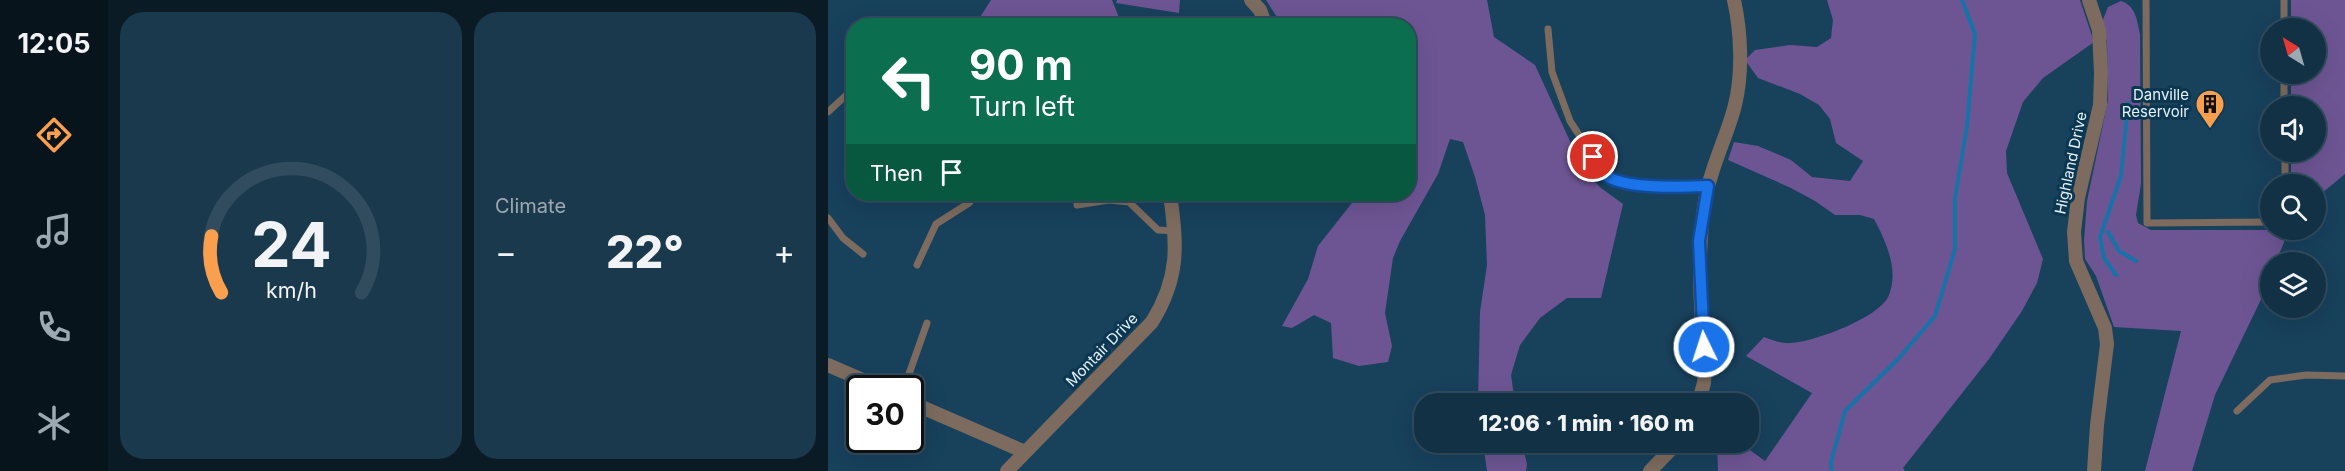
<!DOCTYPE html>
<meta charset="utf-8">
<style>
body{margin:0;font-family:Inter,sans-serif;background:#1b394c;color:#f1f3f6;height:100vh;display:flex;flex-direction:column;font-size:22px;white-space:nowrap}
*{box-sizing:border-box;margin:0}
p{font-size:20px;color:#9ca9b3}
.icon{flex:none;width:33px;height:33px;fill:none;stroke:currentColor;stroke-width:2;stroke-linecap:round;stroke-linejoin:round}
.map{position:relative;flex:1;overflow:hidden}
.side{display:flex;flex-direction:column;gap:12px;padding:12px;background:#0a1b26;width:720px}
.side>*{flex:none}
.top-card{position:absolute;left:18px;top:18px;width:570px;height:183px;border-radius:24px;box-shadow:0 6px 24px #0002,0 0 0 2px #314c5e;background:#0b6e4f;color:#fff;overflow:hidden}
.needle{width:39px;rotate:323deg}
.tools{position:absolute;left:1432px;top:18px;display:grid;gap:12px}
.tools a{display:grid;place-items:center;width:66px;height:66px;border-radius:50%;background:#123145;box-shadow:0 6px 24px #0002,0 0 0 2px #314c5e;font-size:30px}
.speed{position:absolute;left:18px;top:375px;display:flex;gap:12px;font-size:30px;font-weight:700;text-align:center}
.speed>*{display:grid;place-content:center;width:78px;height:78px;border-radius:50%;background:#123145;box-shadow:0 6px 24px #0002,0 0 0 2px #314c5e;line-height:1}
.speed .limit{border:3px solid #111;border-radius:9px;background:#fff;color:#111}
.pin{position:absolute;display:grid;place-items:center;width:51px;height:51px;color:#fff;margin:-26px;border:3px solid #fff;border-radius:50%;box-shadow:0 2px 6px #0007}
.me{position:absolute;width:66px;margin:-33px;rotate:356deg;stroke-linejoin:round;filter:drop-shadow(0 0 4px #0008)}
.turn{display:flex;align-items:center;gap:21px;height:126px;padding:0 24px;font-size:27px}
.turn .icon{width:78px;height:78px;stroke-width:2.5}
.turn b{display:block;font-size:42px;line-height:51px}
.then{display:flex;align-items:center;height:57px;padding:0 24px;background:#0003;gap:12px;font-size:22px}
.big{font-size:45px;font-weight:800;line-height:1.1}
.side .card{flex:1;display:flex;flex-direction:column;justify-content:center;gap:9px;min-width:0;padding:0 21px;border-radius:24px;background:#1b394c}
.side .dial{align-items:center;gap:0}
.dial svg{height:156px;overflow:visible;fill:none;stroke:#314c5e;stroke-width:7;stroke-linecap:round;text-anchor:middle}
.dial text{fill:#f1f3f6;stroke:none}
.heat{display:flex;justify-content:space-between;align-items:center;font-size:33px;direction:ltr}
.side .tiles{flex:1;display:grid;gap:12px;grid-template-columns:repeat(2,1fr)}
.trip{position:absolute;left:586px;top:393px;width:345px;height:60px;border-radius:24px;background:#123145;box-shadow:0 6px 24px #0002,0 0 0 2px #314c5e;font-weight:800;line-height:60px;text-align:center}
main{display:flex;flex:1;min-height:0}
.dock{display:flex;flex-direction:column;width:108px;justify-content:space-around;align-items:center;background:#07141c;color:#9ca9b3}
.dock .icon{width:42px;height:42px}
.dock .current{color:#f99f4d}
.dock b{font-size:27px;color:#f1f3f6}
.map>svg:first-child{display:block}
.green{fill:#6d5593}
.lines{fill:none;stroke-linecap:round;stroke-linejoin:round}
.stream{stroke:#1773a7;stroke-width:4}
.service{stroke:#7c6b5e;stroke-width:7}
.minor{stroke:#7c6b5e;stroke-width:14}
.route-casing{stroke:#114b97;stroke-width:15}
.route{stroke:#1a73e8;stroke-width:10}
.labels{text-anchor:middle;stroke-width:6;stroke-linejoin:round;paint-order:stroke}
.poi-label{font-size:15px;fill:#e5f2fc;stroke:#0b3751;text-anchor:end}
.street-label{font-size:15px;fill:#e5f2fc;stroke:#0b3751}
</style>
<main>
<nav class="dock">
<b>12:05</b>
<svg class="icon current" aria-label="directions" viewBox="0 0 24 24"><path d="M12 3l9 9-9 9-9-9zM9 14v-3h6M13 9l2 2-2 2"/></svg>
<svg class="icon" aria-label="music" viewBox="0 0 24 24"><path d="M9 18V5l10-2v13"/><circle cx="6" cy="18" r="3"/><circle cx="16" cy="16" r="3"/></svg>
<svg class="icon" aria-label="phone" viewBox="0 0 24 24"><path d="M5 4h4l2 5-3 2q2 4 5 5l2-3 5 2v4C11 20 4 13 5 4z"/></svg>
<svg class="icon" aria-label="climate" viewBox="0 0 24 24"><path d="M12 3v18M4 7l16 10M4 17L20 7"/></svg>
</nav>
<section class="side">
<div class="tiles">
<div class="card dial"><svg viewBox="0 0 100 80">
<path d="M14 69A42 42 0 1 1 86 69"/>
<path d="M14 69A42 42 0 0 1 9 40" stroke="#f99f4d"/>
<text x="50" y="56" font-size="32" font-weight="700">24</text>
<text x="50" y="72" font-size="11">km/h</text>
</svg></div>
<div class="card"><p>Climate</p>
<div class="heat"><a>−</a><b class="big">22°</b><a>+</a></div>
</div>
</div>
</section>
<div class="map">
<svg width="1517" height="471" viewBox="0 0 1517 471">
<rect width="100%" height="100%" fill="#18415c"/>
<!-- green -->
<g class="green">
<polygon points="163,0 284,0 294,25 147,25"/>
<polygon points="289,0 352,0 351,13 288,3"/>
<polygon points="438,0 659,0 666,37 707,65 746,150 760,175 773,188 795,204 773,298 739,298 712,318 692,345 683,375 687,403 650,403 652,312 659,265 657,215 647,177 635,142 622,139 610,174 572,241 565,258 557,313 564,346 560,362 531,366 505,358 503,323 486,315 464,328 454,326 480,279 490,246 531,194 580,194 580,26 454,25"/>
<path d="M999,0H1252L1266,42L1215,78L1195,102L1178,151L1179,173L1215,259L1209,283L1194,311L1161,359L1075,468L1077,471H890L889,443H912L937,461L984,393L918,356L936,337C944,340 954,344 963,343C986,342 1053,317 1061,295C1071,269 1058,242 1046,219L1032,215H1007L987,201L963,188L900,160L906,142L930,146L963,160L984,177L1022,181L1035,161L1008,143L1002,119L991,105L972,94L930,78L917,60L927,50L962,45L989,47L1003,38L1005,20Z"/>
<polygon points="1463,0 1517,0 1517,174 1488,198 1488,184 1463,184 1463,152 1488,152 1488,106 1463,106 1463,74 1488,74 1488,28 1463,28"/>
<path d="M1293,1C1308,6 1309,20 1312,34L1313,184L1308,215L1310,223L1323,230H1461L1448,262H1443V276L1439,287L1387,395L1364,471H1317L1353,331L1286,327L1268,276L1257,259L1256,240L1259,201L1280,100L1279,42L1274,22L1280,7Z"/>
<polygon points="655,443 694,443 699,464 698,471 659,471"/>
</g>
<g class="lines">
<!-- stream -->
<g class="stream">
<polyline points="1280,232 1291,251 1308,261"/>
<polyline points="1288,275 1276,258 1272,237 1293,176 1300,103"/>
<polyline points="1004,471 1003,462 1017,411 1071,358 1107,316 1127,249 1127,198 1139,126 1147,34 1134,0"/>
</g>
<!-- service -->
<g class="service">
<polyline points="1318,0 1319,223 1443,222"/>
<polyline points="1456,0 1456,28"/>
<polyline points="720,29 724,72 742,121 776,174 788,181 832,188 880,186"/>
<polyline points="1456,74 1456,106"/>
<polyline points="0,112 26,88"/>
<polyline points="1457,152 1457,184"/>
<polyline points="249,205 281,200 301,202 330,230 347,231"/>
<polyline points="0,218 15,238 35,254"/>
<polyline points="89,265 108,224 141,203 148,194"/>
<polyline points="76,388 99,323"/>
<polyline points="1409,411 1442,380 1478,375 1517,376"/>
</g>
<!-- minor -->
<g class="minor">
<polyline points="423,0 432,10 438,26"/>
<polyline points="1261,0 1271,30 1273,73 1272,105 1250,198 1246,232 1248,261 1277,328 1279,344 1269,425 1266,471"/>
<polyline points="0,365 53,388"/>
<polyline points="82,402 197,452"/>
<path d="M870,404L876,383L877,365C873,311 868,255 877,201C882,168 899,137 907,105C915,72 913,32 906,0"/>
<path d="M179,471L324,322C352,277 349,244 342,194"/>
<polyline points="822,471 850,442"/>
</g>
</g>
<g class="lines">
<!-- route casing -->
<g class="route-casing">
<path id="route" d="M765,157C768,162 771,169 775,173C791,190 857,187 880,186L871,241L876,347"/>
</g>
<!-- route -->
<use href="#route" class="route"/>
</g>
<!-- icons -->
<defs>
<g id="building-pin" transform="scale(1.5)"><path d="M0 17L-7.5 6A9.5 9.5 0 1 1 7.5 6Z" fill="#f99f4d" stroke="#0b3751"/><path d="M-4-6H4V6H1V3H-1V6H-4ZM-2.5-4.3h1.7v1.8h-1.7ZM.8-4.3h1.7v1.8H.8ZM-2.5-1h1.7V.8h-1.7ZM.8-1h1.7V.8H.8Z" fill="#111"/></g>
</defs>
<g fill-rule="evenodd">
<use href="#building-pin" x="1382" y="104"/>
</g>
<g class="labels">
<!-- poi labels -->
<g class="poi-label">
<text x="1361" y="100">Danville<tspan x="1361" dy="17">Reservoir</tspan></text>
</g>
<!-- street labels -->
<g class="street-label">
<text transform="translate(1243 163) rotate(-78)" y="5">Highland Drive</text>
<text transform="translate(274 350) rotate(-46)" y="5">Montair Drive</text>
</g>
</g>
</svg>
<div class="tools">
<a><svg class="needle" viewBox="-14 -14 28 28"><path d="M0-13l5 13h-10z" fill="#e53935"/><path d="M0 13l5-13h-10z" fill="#9ca9b3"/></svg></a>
<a><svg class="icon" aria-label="sound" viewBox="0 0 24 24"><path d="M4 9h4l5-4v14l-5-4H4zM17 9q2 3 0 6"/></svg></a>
<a><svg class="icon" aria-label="search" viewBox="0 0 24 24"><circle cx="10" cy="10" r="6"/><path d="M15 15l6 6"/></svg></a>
<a><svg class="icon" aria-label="layers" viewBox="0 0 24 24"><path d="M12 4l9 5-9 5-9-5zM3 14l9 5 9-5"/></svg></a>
</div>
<div class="speed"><div class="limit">30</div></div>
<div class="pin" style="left:765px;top:157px;background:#d93025"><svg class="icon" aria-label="arrive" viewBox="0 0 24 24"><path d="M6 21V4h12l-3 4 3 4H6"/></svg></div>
<svg class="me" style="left:876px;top:347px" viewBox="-20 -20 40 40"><circle r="17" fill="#1a73e8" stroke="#fff" stroke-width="3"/><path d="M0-11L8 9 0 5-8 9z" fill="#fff"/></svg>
<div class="trip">12:06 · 1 min · 160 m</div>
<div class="top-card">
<div class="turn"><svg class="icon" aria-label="left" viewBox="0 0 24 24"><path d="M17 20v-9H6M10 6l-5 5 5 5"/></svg><div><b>90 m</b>Turn left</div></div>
<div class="then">Then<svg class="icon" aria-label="arrive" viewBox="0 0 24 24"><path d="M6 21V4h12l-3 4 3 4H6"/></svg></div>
</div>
</div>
</main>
